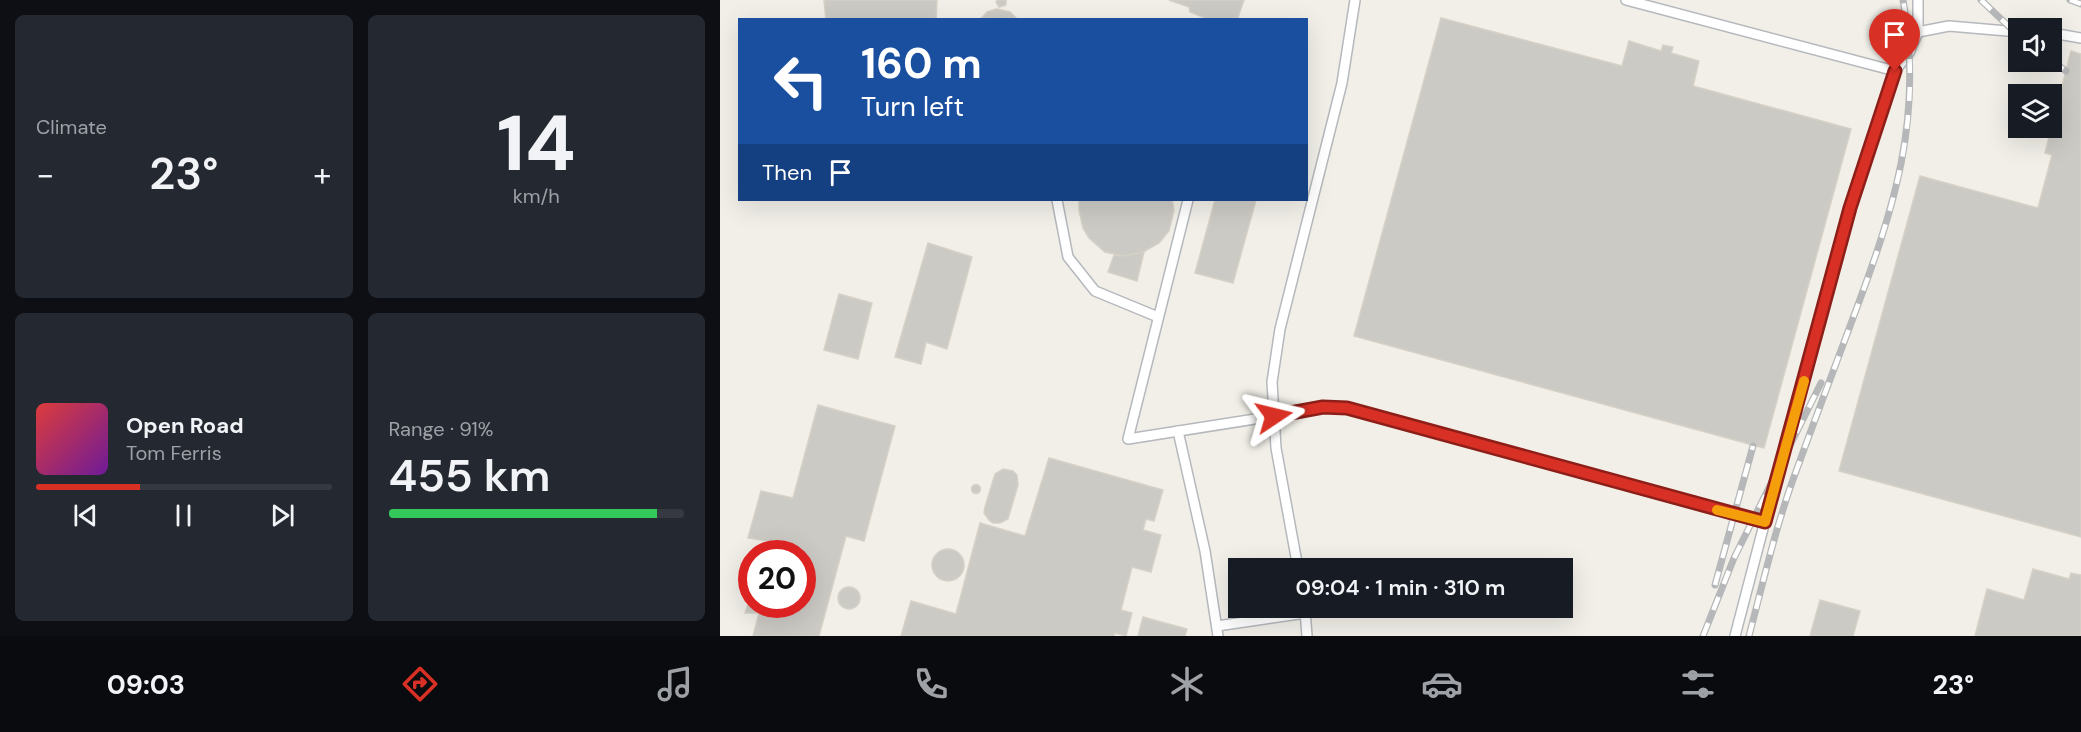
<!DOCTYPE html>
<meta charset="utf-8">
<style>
body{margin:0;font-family:"DM Sans",sans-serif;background:#242831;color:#f1f3f6;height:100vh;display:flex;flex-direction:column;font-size:22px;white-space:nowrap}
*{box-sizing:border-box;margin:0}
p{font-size:20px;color:#9ea1a6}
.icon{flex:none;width:33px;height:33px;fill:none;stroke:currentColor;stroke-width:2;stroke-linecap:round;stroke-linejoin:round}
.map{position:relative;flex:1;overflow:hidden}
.details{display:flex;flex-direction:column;gap:15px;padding:15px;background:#0d0f14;width:720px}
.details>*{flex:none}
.banner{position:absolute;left:18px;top:18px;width:570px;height:183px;border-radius:0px;box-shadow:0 6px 24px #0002;background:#1a4fa0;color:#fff;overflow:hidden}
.buttons{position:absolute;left:1288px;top:18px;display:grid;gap:12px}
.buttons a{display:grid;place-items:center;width:54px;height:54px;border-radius:0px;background:#171b24;box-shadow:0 6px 24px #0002;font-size:30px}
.speed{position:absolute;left:18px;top:540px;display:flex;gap:12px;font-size:30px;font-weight:700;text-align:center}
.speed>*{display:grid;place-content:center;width:78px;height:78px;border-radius:50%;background:#171b24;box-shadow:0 6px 24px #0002;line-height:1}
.speed .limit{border:9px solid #d22;background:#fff;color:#111}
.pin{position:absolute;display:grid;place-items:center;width:51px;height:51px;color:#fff;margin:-62px -26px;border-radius:50% 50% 50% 0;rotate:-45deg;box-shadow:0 0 6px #0007}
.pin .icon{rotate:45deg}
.me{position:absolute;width:66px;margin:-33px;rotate:80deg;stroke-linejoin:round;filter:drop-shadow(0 0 4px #0008)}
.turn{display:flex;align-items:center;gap:21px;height:126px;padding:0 24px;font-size:27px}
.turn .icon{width:78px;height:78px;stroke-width:2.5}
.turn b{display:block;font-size:42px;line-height:51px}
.then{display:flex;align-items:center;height:57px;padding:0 24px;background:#0003;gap:12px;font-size:22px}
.big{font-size:45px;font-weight:600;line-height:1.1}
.details .card{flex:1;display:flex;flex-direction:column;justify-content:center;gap:9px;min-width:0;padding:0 21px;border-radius:9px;background:#242831}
.details .dial{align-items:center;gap:0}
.dial b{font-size:78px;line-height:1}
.song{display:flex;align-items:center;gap:18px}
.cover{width:72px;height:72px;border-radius:9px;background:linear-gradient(135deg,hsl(0 70% 55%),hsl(280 70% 35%))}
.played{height:6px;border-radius:3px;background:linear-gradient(90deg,#d93025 35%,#363941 35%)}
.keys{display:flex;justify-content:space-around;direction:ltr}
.heat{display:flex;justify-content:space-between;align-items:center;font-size:33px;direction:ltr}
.charge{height:9px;border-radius:4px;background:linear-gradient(90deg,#34c759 91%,#363941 0)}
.details .tiles{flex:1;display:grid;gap:15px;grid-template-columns:repeat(2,1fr)}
.trip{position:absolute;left:508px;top:558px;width:345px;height:60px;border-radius:0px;background:#171b24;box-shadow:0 6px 24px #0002;font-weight:600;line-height:60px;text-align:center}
.tab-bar{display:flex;height:96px;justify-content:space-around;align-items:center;background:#090b0e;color:#9ea1a6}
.tab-bar .icon{width:42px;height:42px}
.tab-bar .active{color:#d93025}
.tab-bar b{font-size:27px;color:#f1f3f6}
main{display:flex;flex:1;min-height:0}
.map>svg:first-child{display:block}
.building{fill:#cccac5;stroke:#d6d1c6;stroke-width:1.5}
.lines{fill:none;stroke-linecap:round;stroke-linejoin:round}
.service-casing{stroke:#b5b8bc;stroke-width:12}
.service{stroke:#fff;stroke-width:9}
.rail-casing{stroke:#b6b7b8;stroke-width:7}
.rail{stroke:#fff;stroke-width:4.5;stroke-dasharray:14;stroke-linecap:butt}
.route-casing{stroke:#8d1f18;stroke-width:15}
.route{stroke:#d93025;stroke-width:10}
.slow{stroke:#f59e0b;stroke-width:10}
</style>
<main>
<section class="details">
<div class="tiles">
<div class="card"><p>Climate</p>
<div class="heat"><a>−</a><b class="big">23°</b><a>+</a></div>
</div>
<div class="card dial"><b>14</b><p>km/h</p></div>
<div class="card">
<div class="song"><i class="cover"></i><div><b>Open Road</b><p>Tom Ferris</p></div></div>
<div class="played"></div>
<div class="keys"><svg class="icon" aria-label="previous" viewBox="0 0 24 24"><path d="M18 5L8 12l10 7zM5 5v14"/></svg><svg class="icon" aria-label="pause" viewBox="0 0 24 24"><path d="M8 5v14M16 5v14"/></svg><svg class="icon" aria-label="next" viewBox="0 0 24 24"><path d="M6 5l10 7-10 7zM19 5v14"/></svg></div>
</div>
<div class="card"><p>Range · 91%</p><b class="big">455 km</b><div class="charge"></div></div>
</div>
</section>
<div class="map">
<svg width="1361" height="636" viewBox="0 0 1361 636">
<rect width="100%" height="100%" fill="#f1efe8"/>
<!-- building -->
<g class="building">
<polygon points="217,0 216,20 106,20 104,0"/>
<polygon points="277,0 286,0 286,5 279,7 276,2"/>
<polygon points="449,0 524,0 517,20 490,20 470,12 469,7"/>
<polygon points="277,9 290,12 298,20 260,20 267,12"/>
<polygon points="721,18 902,66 909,41 941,51 943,45 953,47 951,53 979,61 973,86 1131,129 1044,448 634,336"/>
<polygon points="1351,51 1361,54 1361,537 1119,471 1200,176 1318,208 1332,155 1325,153"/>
<polygon points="359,200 452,200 454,210 449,231 439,243 418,255 404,256 385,252 369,238 363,228 359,210"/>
<polygon points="495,200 536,200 513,283 475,273"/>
<polygon points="208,243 252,257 227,349 206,342 201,364 175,357"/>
<polygon points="424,252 417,281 388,272 394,255 404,256"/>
<polygon points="119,294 152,303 138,359 104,350"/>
<polygon points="98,405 175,426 144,541 126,536 99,636 33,636 39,613 25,613 32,591 32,604 82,604 82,554 57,554 59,543 28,538 41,491 73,498"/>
<polygon points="329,458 443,490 434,521 426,519 423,530 441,535 431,572 412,567 401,610 412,613 406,636 395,633 394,636 181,636 191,601 236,614 260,523 305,536"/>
<polygon points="283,469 293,471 297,475 298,485 288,519 280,523 273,523 269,520 264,513 265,507 275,474"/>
<circle cx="256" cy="489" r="4.5"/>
<circle cx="228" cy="565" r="16"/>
<polygon points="1313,569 1349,579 1351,573 1361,575 1361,636 1255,636 1267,589 1304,600"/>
<circle cx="129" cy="598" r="11"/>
<polygon points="1100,600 1140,611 1133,636 1090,636"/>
<polygon points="423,617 467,629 465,636 418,636"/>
</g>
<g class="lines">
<!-- service casing -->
<g class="service-casing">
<g id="service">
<polyline points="906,0 1175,71"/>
<polyline points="1198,0 1198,32"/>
<polyline points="1332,33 1361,38"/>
<polyline points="337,200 348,257 375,291 438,317"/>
<polyline points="468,200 408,439 554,416 552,382 560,329 622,83 635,0"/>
<polyline points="458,431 485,551 498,636"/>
<polyline points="1045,521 1130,208 1175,71 1189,53 1198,32 1229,26 1299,32"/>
<polyline points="578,568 556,448 554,416 603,407 627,408 1014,515 1045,521 1015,636"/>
<polyline points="585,610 587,636"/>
<polyline points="497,626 586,613"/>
</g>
</g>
<!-- service -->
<use href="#service" class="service"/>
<!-- rail casing -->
<g class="rail-casing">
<g id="rail">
<polyline points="1261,0 1299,36"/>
<polyline points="1350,0 1361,4"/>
<polyline points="1332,61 1346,71"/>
<polyline points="995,585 1033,446"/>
<polyline points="983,636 1014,558 1101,383"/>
<path d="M1029,636C1044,579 1057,521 1078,466C1096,416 1115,367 1133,318C1174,209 1204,118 1183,0"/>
</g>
</g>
<!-- rail -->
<use href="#rail" class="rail"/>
</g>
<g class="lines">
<!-- route casing -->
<g class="route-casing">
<polyline id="route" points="554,416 603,407 627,408 1045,522 1130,208 1175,71"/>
</g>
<!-- route -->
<use href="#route" class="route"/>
<!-- slow -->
<polyline class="slow" points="997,510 1045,522 1084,381"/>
</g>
</svg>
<div class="buttons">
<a><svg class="icon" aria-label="sound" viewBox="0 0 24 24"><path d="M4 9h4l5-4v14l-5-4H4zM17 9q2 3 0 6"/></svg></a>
<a><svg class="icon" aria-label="layers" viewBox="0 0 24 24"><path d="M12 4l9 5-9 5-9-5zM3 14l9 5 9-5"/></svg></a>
</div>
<div class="speed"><div class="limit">20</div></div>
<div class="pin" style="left:1175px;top:71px;background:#d93025"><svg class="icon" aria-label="arrive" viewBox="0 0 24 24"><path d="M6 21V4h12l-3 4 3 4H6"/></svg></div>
<svg class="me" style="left:554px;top:416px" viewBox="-20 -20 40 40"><path d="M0-17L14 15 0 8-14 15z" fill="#d93025" stroke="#fff" stroke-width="4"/></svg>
<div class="trip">09:04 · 1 min · 310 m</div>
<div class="banner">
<div class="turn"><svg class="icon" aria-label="left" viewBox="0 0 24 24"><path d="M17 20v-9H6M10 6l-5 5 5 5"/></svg><div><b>160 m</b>Turn left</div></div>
<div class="then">Then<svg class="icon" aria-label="arrive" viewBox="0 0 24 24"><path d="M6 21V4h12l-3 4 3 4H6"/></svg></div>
</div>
</div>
</main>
<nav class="tab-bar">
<b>09:03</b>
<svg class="icon active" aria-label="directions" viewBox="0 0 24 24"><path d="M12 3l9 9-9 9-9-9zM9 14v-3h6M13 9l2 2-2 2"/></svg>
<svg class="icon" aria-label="music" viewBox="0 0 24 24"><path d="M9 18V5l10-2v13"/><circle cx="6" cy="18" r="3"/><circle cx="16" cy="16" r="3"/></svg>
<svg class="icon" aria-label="phone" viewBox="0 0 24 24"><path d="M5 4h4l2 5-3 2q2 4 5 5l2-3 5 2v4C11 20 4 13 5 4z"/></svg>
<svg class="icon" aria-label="climate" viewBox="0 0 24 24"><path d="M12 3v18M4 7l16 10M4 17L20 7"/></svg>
<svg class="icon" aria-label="car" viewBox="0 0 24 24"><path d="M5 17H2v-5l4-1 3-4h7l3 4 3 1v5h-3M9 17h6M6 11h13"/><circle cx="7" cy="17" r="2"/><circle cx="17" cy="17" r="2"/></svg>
<svg class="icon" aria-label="filters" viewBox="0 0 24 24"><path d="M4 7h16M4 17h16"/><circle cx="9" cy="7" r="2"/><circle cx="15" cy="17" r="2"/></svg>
<b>23°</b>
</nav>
